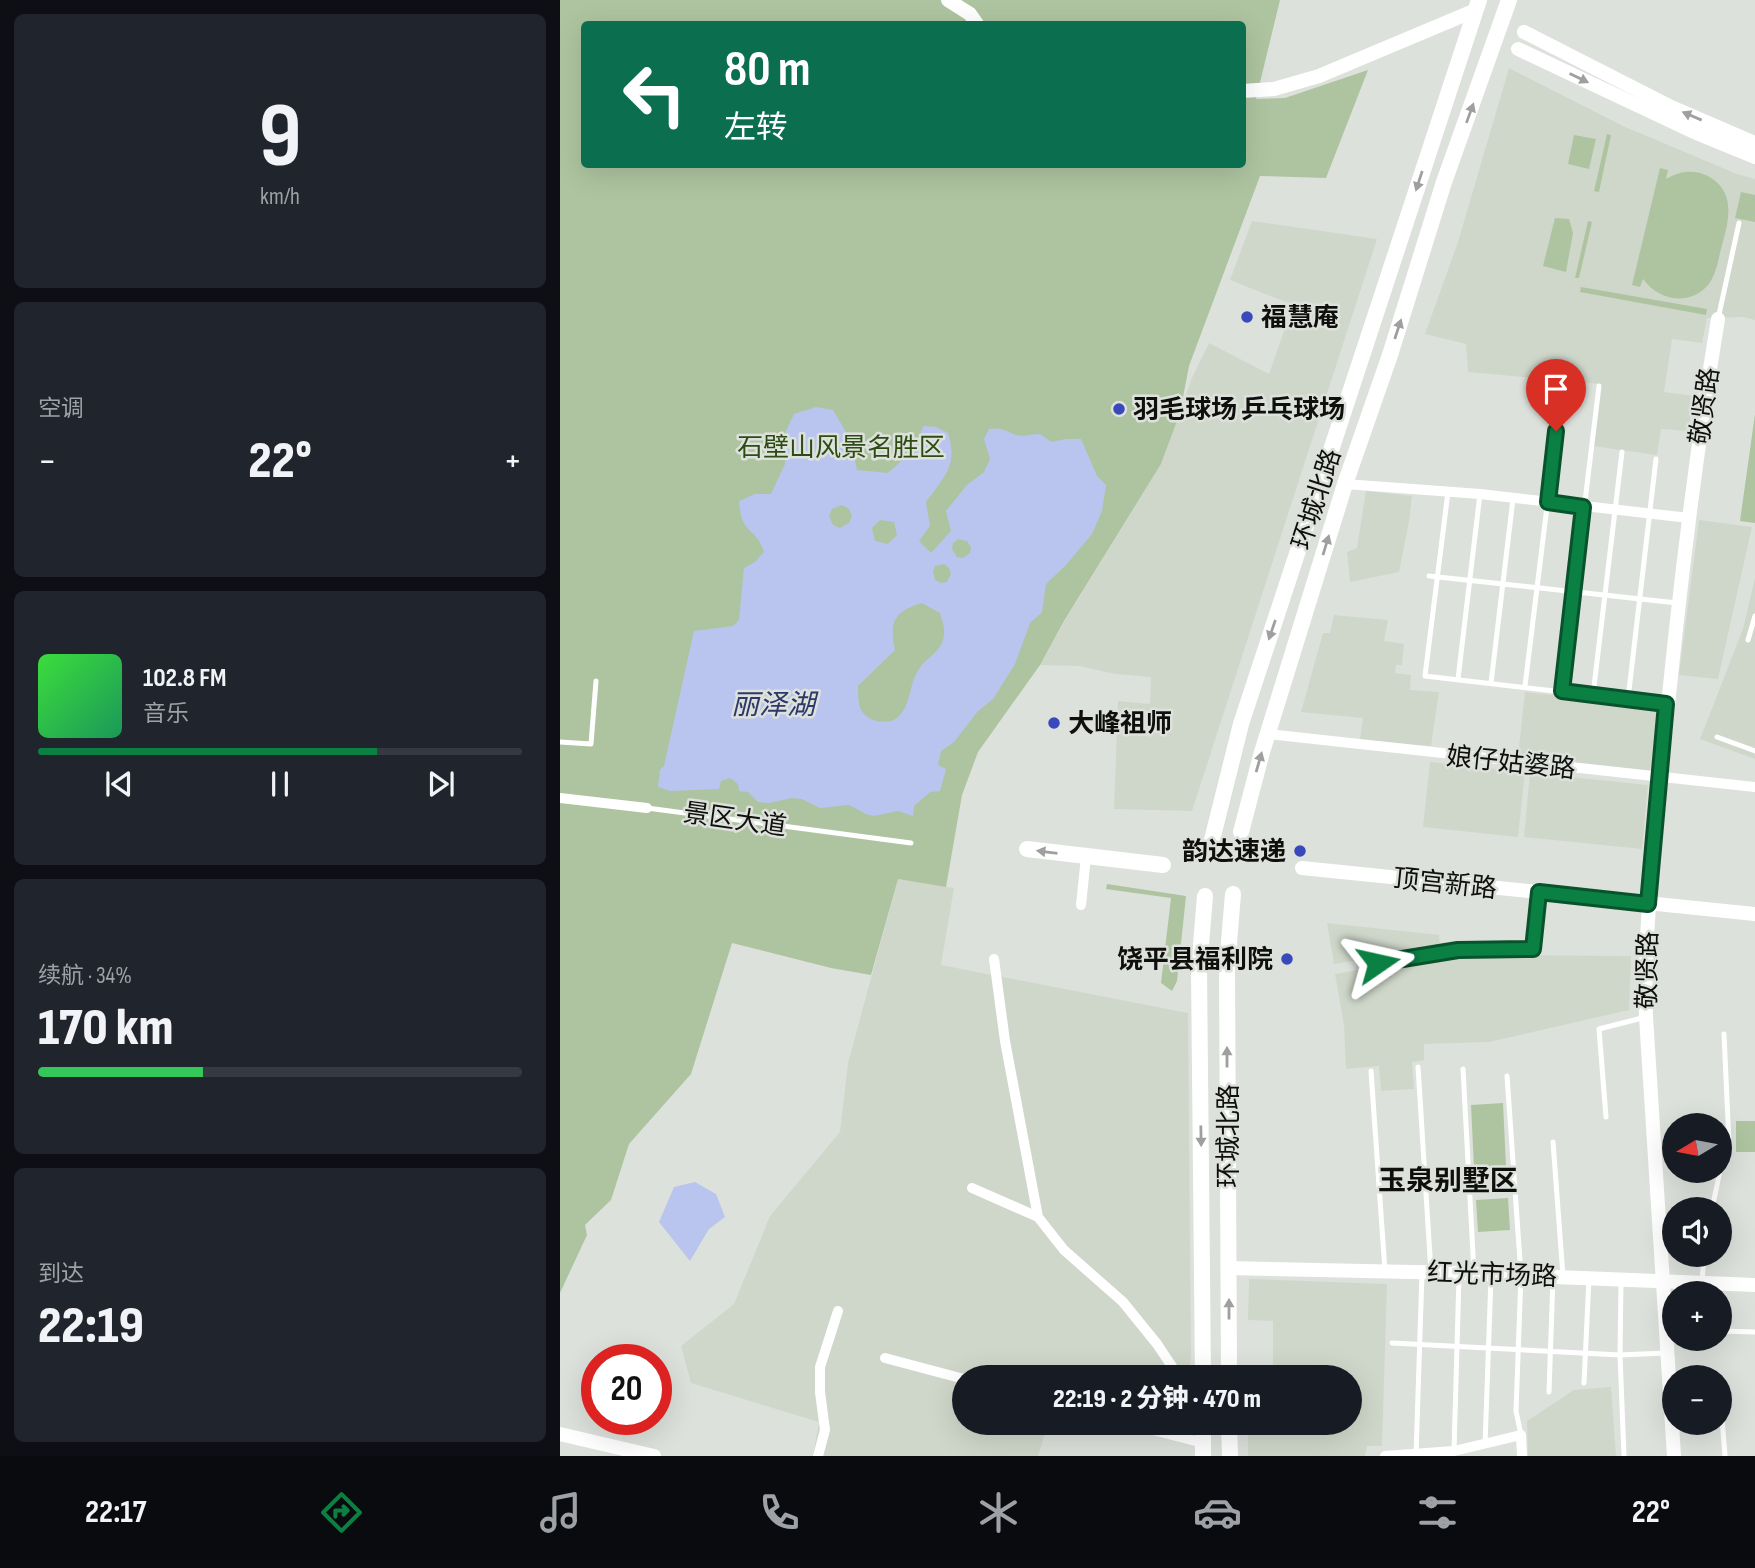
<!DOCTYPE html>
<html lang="zh">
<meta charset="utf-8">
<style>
body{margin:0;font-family:"Sofia Sans Condensed","Noto Sans SC",sans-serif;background:#20242c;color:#f1f3f6;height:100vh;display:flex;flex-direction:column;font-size:26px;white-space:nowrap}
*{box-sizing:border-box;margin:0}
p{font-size:23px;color:#9ea1a6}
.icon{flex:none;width:38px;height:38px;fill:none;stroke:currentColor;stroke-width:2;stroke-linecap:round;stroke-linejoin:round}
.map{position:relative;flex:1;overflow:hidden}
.details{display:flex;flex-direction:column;gap:14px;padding:14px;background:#0d0f14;width:560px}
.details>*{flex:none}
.top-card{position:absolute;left:21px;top:21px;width:665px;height:147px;border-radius:7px;box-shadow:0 7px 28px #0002;background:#0b6e4f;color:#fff;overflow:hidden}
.needle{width:46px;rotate:260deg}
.buttons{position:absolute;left:1102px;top:1113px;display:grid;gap:14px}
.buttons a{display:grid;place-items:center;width:70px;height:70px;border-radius:50%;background:#171b24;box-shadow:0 7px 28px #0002;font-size:35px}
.speed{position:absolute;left:21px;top:1344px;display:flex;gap:14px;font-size:35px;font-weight:700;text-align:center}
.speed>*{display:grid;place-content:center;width:91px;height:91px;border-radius:50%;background:#171b24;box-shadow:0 7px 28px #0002;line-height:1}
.speed .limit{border:10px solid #d22;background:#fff;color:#111}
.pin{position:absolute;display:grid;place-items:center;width:60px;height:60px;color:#fff;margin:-72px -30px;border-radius:50% 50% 50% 0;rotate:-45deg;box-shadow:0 0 7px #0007}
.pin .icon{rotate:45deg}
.me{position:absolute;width:77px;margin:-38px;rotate:79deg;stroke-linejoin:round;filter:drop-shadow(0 0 5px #0008)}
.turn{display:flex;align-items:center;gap:24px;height:147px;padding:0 28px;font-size:32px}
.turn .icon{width:91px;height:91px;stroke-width:2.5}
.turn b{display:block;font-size:49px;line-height:60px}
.big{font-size:52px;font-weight:800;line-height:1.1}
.details .tile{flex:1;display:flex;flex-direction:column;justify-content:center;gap:10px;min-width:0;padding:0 24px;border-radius:10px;background:#20242c}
.details .dial{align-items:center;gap:0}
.dial b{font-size:91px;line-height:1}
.song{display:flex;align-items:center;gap:21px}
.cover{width:84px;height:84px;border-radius:10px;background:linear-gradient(135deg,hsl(120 70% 55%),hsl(150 70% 35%))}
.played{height:7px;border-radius:4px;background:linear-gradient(90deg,#0b8043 70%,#363941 70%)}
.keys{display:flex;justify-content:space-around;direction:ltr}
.heat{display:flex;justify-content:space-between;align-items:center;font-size:38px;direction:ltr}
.charge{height:10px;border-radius:5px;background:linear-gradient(90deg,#34c759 34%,#363941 0)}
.trip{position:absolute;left:392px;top:1365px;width:410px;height:70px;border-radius:35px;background:#171b24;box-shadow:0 7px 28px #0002;font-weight:800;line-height:70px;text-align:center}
.menu{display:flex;height:112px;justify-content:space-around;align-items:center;background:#090b0e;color:#9ea1a6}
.menu .icon{width:49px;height:49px}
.menu .on{color:#0b8043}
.menu b{font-size:32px;color:#f1f3f6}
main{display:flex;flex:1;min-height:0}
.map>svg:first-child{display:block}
.built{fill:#cfd7ca}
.green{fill:#aec4a0;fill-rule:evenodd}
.water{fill:#b9c5ee;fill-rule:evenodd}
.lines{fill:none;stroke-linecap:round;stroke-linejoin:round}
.lane{stroke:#fff;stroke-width:5}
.street{stroke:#fff;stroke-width:10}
.secondary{stroke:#fff;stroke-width:14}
.primary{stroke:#fff;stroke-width:16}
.oneway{fill:#9f9f9f}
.route-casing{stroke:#07532c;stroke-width:18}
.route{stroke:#0b8043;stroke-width:12}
.poi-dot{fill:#3948bb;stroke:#dde1db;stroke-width:2.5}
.labels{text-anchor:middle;stroke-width:5;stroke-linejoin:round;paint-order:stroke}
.poi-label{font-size:26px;font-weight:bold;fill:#0f100e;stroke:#dde1db;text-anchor:start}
.street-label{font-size:26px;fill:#0f100e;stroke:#dde1db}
.park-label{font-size:26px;fill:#2d4b13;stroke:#dde1db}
.water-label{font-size:28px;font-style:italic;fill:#2d386b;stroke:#dde1db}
.neighbourhood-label{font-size:28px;font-weight:bold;fill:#0f100e;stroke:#dde1db}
</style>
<main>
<section class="details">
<div class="tile dial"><b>9</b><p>km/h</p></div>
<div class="tile"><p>空调</p>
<div class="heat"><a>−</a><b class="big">22°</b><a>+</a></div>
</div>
<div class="tile">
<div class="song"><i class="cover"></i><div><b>102.8 FM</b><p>音乐</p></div></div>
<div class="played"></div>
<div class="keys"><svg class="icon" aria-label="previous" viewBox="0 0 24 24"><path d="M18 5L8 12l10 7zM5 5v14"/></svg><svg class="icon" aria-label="pause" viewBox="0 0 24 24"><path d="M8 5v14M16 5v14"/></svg><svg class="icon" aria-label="next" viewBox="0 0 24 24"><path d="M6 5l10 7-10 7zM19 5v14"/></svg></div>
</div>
<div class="tile"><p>续航 · 34%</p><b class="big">170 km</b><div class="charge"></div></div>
<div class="tile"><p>到达</p><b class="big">22:19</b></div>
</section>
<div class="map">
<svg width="1195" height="1456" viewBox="0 0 1195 1456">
<rect width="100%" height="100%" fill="#dde1db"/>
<!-- built -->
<g class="built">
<polygon points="949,68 1063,126 1177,174 1195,179 1195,320 1183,317 1147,318 1142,343 1112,339 1104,392 1134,396 1128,431 1101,429 1097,455 1033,446 1041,384 908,372 906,344 865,334 898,242"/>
<polygon points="692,221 817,239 632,811 554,809 558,701 590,704 591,677 555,674 520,666 480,665 504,622 601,464 632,378 649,343 709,374 733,305 670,280"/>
<polygon points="806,491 852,496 849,522 839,572 790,582 787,552 797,548"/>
<polygon points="1139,520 1192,527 1158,679 1119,675"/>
<polygon points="1195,578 1195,759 1140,739 1183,629"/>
<polygon points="774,615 828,620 824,641 844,644 842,665 836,665 835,673 851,675 850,690 879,692 871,746 800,740 803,718 741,712 763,633 770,633"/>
<polygon points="965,692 1097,707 1090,771 958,756"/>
<polygon points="870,762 965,772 958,837 863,827"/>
<polygon points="970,773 1088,785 1082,849 964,837"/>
<polygon points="338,879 394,888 381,965 628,1013 631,1357 628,1377 404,1377 404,1423 488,1423 478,1456 253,1456 259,1422 131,1383 121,1346 174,1304 210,1216 280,1132 288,1063"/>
<polygon points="767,923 879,935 880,947 774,964"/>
<polygon points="908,955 1071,956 1069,1010 929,1042 864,1044 864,1060 852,1062 854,1089 821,1091 819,1066 786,1069 784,1025 775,974 868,958"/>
<polygon points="689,1279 827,1284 822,1446 807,1446 805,1456 688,1456 688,1423 789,1423 789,1377 713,1377 713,1321 688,1320"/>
<polygon points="1051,1387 1056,1456 968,1456 967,1421 1014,1390"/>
</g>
<!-- green -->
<g class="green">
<path d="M0,0H720L696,99L725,98L808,70L766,178L700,176L629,366L620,413L601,464L504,621L480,665L418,752L402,795L386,887L338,879L311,975L271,968L172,943L131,1074L69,1144L51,1200L25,1225L27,1235L0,1293ZM24,24H682V164H24Z"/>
<polygon points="1047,134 1051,135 1039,192 1034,191"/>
<polygon points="1014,135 1036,139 1029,169 1008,164"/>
<path d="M1100,168L1108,170L1106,179C1119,171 1134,169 1148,176C1178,193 1168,223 1161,249C1158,261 1156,275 1148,285C1129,307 1098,300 1083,279L1080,287L1072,285Z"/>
<polygon points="1181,192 1195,195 1195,222 1175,218"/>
<polygon points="995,218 1009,219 1013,233 1006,272 983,266"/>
<polygon points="1028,221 1032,222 1019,278 1015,278"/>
<polygon points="1021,287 1147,309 1146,315 1020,292"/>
<polygon points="1195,414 1195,523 1180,521"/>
<polygon points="547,884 626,896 617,981 612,991 601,983 611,898 546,889"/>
<polygon points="943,1103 946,1167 914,1168 911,1105"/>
<rect x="1176" y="1121" width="19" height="31"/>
<polygon points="948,1198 950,1230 918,1232 916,1200"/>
</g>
<!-- water -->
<g class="water">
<path d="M256,407L273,410L290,439L297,470L328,473L346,457L350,459L362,445L361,431L364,426L376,427L388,433C398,465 385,476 366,502L370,526L359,541L371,553L391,531L386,511L407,485L424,472L430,459L424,439L429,429C441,427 446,431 456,435C463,437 473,434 480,434L491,442L506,439H521L537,476L546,485L542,511L532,534L506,565L486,584L482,612L470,623L455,664L433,699L418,711L394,742L381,751L378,765L386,769L380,791L370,792L354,806L353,816L338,811L314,816L306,814L289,805L260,808L242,799L232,798L209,803L198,802L188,792L179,791L178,784L170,778L161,781L159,789L110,791L98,787L100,770L104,766L134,631L173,626L179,620L184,568L195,562L204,552C196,526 181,536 179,501L195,494H211L225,464L224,435L234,414ZM282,505L289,509L292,516L289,523L280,528L273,525L269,516L272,509ZM320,520L334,522L337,535L328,544L315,541L312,528ZM398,539L407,541L411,547L410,553L403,558L397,557L392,549L393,543ZM384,564L389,568L391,574L387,582L381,583L375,580L373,572L375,566ZM362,603L380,613C383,623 386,630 383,640C380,652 366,658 359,669C349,683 351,707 337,718C326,726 305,721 300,708C298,701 298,694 298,686L335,650C329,622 334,611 362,603Z"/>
<polygon points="135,1182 156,1194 165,1217 149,1229 130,1261 99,1222 114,1187"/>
</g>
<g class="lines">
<!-- lane -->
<g class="lane">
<polyline points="1158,319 1179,223"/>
<polyline points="888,492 865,676 1106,704"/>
<polyline points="869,576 1117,603"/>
<polyline points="1188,640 1195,616"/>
<polyline points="898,679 920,494"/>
<polyline points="931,683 953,499"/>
<polyline points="965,686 1002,384"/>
<polyline points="1002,691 1039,386"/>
<polyline points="1033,695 1062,452"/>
<polyline points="1068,699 1096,459"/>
<polyline points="1157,737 1195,751"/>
<polyline points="0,742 31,744 36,681"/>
<polyline points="87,808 351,843"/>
<polyline points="818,963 898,950 973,949 979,892"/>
<polyline points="858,1067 871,1272"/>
<polyline points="903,1069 914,1273"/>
<polyline points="811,1071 825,1271"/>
<polyline points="947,1076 961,1275 956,1411 961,1435"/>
<polyline points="1046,1117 1039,1029 1086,1017"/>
<polyline points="993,1142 1003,1276"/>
<polyline points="1160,1171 1169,1143 1164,1034"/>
<polyline points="1152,1209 1160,1171"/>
<polyline points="1061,1281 1060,1355 1064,1456"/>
<polyline points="1142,1283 1144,1255"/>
<polyline points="1160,1331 1195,1332"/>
<polyline points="832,1343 1060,1355 1105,1353"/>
<polyline points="1024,1383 1029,1278"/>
<polyline points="989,1392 993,1277"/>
<polyline points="1162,1418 1165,1456"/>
<polyline points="925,1445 931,1277"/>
<polyline points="894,1451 899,1276"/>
<polyline points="856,1455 862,1273"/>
</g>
<!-- street -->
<g class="street">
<polyline points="785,484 920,494 1129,518"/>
<polyline points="707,734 1195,787"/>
<polyline points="0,798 87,808"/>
<polyline points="521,905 526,857"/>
<polyline points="434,959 445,1041 478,1217 504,1250 563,1302 597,1344 619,1377"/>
<polyline points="412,1188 478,1217"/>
<polyline points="325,1358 404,1379"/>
<polyline points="566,1423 643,1443"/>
<polyline points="258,1456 265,1430 260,1392 260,1367 278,1311"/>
<polyline points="825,1456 894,1451 961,1435 962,1456"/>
</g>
<!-- secondary -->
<g class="secondary">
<polyline points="388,0 410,14 417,24"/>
<polyline points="964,32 1111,107 1195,143"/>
<polyline points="958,49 1134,132 1195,157"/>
<polyline points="682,91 714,89 759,76 916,10"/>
<polyline points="742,868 1195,914"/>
<polyline points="668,1268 899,1273 1195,1285"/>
<polyline points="0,1434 94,1456"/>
<path d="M1114,1456L1086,1017C1083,937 1094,858 1101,778C1115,625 1133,471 1158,319"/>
</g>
<!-- primary -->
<g class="primary">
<polyline points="681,832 702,752 785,484 830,355 884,182 949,0"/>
<polyline points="652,840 681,724 919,0"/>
<polyline points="467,849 603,865"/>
<polyline points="643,1377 639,969 645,896"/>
<polyline points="669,1377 667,966 673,894"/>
<polyline points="669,1423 670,1456"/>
<polyline points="643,1456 643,1423"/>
</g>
</g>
<!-- one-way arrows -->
<defs><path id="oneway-solid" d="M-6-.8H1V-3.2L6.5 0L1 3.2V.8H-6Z" transform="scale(1.75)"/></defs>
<g class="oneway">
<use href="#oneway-solid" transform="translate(1019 78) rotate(26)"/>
<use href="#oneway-solid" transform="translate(910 113) rotate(-70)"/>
<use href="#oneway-solid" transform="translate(1132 116) rotate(-157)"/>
<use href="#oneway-solid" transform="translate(859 181) rotate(108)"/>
<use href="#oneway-solid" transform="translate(838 329) rotate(-72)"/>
<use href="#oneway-solid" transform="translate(766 545) rotate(-73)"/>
<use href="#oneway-solid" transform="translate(712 630) rotate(109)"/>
<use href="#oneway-solid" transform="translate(699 762) rotate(-74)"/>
<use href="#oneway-solid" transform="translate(487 852) rotate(-173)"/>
<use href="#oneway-solid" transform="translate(667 1057) rotate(-90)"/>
<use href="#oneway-solid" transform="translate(641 1136) rotate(89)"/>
<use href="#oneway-solid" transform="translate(669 1309) rotate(-90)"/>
</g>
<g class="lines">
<!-- route casing -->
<g class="route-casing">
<polyline id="route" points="818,963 898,950 973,949 979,892 1088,904 1106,704 1002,691 1023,507 988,502 996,431"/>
</g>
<!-- route -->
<use href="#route" class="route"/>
</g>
<!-- markers -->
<g class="poi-dot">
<circle cx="687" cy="317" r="7"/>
<circle cx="559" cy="409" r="7"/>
<circle cx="494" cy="723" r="7"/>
<circle cx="740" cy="851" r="7"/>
<circle cx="727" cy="959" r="7"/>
</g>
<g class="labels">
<!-- poi labels -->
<g class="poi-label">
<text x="701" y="326">福慧庵</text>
<text x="573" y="418">羽毛球场 乒乓球场</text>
<text x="508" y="732">大峰祖师</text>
<text x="726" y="860" text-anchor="end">韵达速递</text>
<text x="713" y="968" text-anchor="end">饶平县福利院</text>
</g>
<!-- street labels -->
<g class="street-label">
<text transform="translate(1144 406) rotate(-82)" y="9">敬贤路</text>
<text transform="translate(756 499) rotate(-72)" y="9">环城北路</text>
<text transform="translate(951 762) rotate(6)" y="9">娘仔姑婆路</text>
<text transform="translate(175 819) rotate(8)" y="9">景区大道</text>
<text transform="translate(885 883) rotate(6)" y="9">顶宫新路</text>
<text transform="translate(1087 970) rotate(-89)" y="9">敬贤路</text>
<text transform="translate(668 1136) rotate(-90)" y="9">环城北路</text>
<text transform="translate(932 1274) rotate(2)" y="9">红光市场路</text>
</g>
<!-- park labels -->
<g class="park-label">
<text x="281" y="456">石壁山风景名胜区</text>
</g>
<!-- water labels -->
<g class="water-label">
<text x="213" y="714">丽泽湖</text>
</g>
<!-- neighbourhood labels -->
<g class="neighbourhood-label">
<text x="888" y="1190">玉泉别墅区</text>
</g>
</g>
</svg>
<div class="buttons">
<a><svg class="needle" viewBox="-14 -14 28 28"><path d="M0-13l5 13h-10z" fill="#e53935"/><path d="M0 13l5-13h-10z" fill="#9ea1a6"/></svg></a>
<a><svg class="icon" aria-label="sound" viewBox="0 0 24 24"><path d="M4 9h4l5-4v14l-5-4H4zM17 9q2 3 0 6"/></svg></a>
<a>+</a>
<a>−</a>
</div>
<div class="speed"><div class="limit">20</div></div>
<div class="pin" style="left:996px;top:431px;background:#d93025"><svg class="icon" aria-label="arrive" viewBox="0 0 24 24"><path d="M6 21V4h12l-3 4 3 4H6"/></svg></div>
<svg class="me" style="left:818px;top:963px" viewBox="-20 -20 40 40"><path d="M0-17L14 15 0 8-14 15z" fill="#0b8043" stroke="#fff" stroke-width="4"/></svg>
<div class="trip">22:19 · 2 分钟 · 470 m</div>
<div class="top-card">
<div class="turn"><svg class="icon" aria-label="left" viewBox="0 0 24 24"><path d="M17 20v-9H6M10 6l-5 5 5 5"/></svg><div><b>80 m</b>左转</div></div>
</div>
</div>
</main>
<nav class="menu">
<b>22:17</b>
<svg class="icon on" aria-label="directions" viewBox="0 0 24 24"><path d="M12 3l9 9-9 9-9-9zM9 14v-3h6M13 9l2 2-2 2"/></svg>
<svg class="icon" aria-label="music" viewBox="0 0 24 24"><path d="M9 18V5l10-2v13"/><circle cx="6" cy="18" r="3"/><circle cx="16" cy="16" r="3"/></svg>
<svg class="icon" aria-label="phone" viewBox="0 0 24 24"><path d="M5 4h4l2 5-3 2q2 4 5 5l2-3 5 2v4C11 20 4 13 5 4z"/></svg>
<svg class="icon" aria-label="climate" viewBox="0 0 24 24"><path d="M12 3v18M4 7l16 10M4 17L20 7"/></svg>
<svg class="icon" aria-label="car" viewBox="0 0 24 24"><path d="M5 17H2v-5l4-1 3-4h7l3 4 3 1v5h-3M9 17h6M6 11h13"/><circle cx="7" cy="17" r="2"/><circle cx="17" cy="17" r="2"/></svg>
<svg class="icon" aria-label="filters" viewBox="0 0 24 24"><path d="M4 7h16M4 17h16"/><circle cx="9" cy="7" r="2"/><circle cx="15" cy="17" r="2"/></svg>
<b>22°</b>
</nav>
